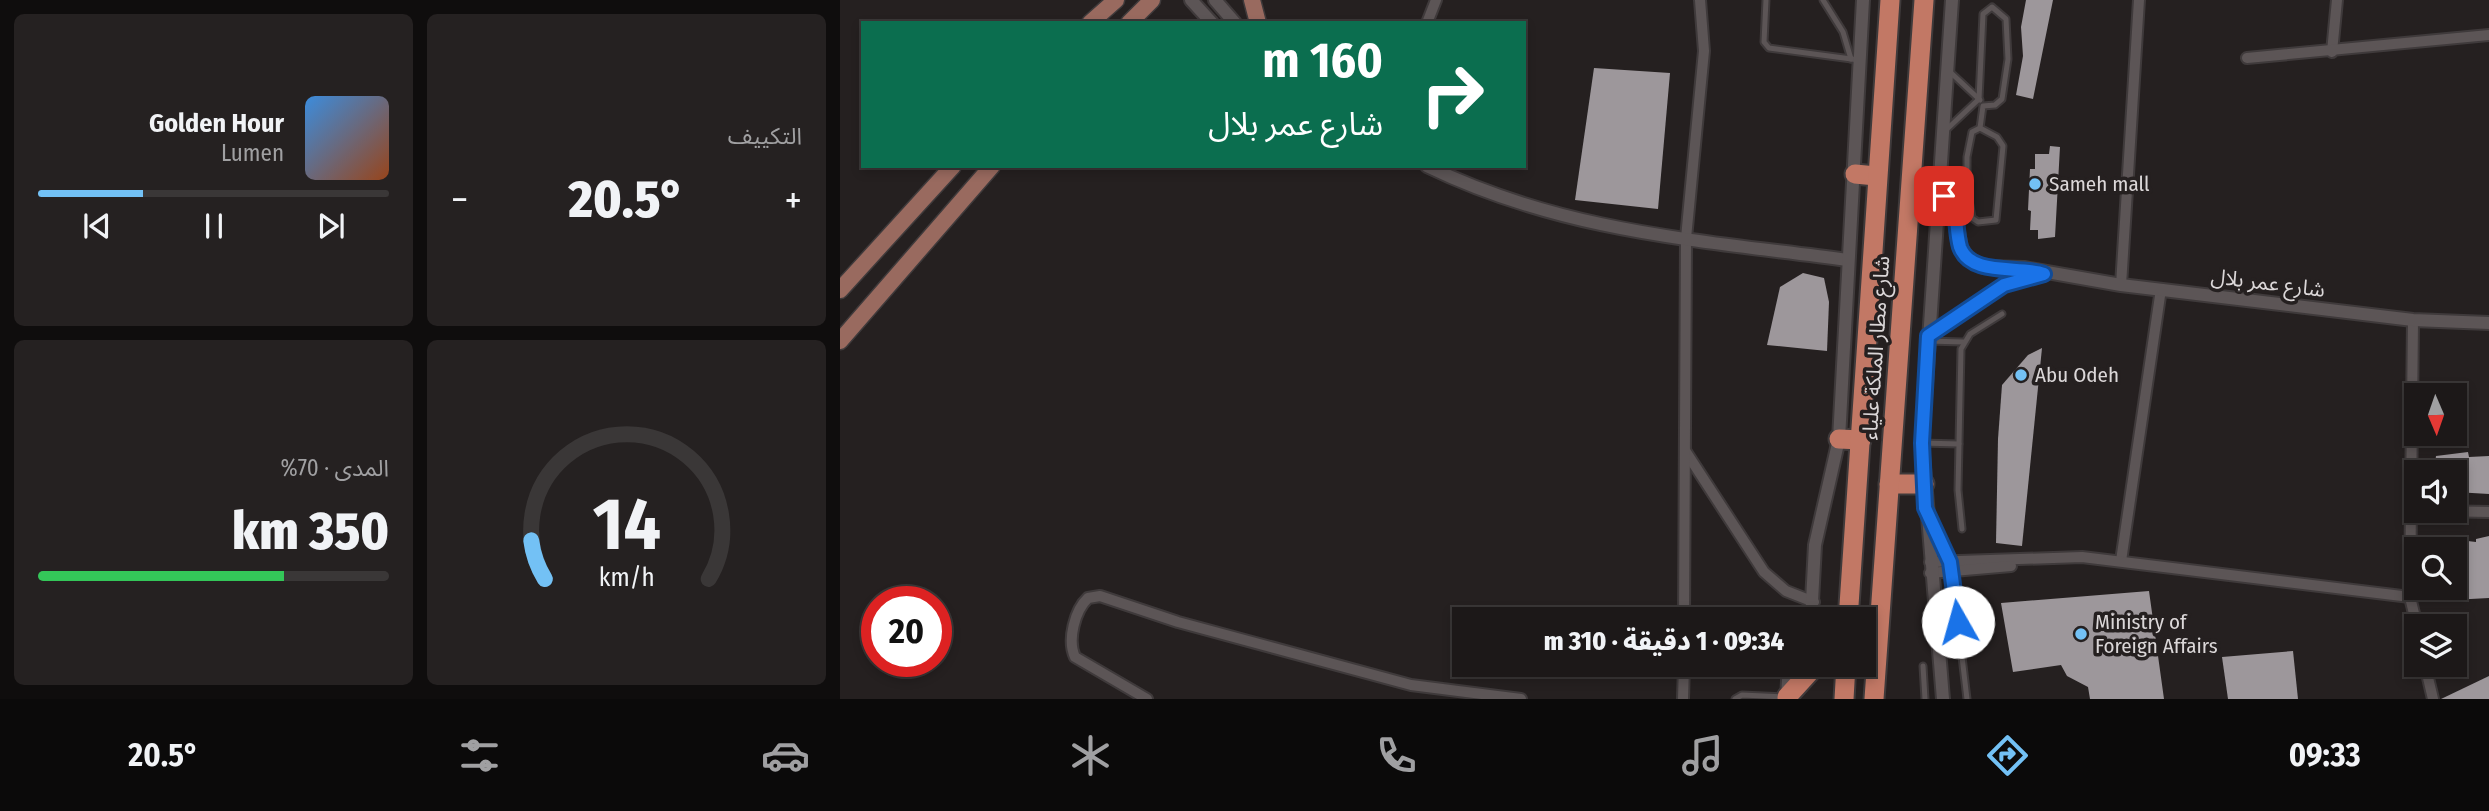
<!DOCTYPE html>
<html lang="ar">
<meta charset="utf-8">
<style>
body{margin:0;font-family:"Fira Sans Condensed","Noto Sans Arabic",sans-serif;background:#252121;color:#f1f3f6;direction:rtl;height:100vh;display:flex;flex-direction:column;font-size:26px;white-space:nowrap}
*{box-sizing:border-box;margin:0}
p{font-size:23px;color:#a0a0a2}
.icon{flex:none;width:38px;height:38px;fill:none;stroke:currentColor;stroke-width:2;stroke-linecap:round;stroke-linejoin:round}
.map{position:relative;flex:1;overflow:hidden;direction:ltr}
.drawer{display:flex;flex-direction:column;gap:14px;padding:14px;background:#0f0d0d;width:840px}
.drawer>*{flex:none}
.guide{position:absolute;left:21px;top:21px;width:665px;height:147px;border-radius:0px;box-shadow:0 4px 10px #0003,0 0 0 2px #3a3737;direction:rtl;background:#0b6e4f;color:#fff;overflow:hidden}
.needle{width:46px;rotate:178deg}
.fabs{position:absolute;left:1564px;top:383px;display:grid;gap:14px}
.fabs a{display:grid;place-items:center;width:63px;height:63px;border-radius:0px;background:#1c1818;box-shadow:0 4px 10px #0003,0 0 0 2px #3a3737;font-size:35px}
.speed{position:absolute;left:21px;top:586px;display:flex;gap:14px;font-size:35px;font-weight:700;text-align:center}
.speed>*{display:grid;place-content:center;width:91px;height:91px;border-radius:50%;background:#1c1818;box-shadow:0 4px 10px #0003,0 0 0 2px #3a3737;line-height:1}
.speed .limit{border:10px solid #d22;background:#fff;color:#111}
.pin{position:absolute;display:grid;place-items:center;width:60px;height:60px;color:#fff;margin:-30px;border-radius:14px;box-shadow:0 4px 10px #0006}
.me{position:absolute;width:77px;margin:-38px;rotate:353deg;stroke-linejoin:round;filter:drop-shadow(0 0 5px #0008)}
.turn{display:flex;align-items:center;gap:24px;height:147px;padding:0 28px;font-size:32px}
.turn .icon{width:91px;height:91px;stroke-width:2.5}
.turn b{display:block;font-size:49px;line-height:60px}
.big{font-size:52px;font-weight:800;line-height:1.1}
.drawer .widget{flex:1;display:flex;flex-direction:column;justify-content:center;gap:10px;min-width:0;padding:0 24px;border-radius:10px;background:#252121}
.drawer .dial{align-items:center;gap:0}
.dial svg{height:182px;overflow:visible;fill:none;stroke:#3a3737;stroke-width:7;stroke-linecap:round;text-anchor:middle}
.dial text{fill:#f1f3f6;stroke:none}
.song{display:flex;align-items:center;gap:21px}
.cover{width:84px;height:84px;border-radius:10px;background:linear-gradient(135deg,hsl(210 70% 55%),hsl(20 70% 35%))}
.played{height:7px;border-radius:4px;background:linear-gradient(90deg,#73c1f5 30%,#3a3737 30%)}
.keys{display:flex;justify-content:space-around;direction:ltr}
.heat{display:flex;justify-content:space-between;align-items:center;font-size:38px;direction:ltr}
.charge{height:10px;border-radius:5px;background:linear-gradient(90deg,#34c759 70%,#3a3737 0)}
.drawer .tiles{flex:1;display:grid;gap:14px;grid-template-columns:repeat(2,1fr)}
.trip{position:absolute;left:612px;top:607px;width:424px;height:70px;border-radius:0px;background:#1c1818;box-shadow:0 4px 10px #0003,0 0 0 2px #3a3737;font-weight:800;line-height:70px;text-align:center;direction:rtl}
.tabs{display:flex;height:112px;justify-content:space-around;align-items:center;background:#0b0a0a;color:#a0a0a2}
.tabs .icon{width:49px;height:49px}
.tabs .on{color:#73c1f5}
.tabs b{font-size:32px;color:#f1f3f6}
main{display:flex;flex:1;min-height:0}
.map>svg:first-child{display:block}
.building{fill:#9d979b}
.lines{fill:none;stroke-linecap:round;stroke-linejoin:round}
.service-casing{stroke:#3f3a3b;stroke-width:9}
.minor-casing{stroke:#3f3a3b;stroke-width:14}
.tertiary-casing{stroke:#3f3a3b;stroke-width:16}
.primary-casing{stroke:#3f3a3b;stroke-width:19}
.motorway-casing{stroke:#3f3a3b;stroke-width:23}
.service{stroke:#5c5556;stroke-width:5}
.minor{stroke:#5c5556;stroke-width:10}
.tertiary{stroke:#5c5556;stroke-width:12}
.primary{stroke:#996a5f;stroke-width:16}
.motorway{stroke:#c27865;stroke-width:19}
.route-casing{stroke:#114b97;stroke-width:18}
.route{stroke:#1a73e8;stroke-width:12}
.poi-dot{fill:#73c1f5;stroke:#252020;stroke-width:2.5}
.labels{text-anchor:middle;stroke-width:7;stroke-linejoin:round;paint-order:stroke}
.poi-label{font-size:21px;fill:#dbd7d8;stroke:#252020;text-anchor:start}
.street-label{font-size:21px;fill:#dbd7d8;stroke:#252020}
</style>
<main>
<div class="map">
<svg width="1649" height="699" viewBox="0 0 1649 699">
<rect width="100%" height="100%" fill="#252020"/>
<!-- building -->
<g class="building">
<polygon points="1186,0 1213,0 1193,99 1176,95 1183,56 1181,27"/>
<polygon points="754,68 830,73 818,209 735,200"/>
<polygon points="1210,146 1220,147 1215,237 1198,239 1198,230 1190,230 1191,211 1188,210 1190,169 1195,169 1195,154 1209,154"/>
<polygon points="963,273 984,278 989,302 987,351 927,345 940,287"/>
<polygon points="1202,348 1182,546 1156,543 1158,439 1162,385 1188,355"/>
<polygon points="1628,452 1629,457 1649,456 1649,494 1615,492 1615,472 1594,472 1596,456"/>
<polygon points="1649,536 1649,598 1593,601 1593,588 1615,588 1615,550 1594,550 1594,537 1636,542 1636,539"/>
<polygon points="1309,591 1324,699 1250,699 1248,687 1227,676 1221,665 1173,672 1161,603"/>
<polygon points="1453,651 1458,699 1388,699 1382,657"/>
<polygon points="1649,676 1649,699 1601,699"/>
</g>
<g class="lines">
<!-- service casing -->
<g class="service-casing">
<g id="service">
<polyline points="926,0 924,42 929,48 1019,60"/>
<polyline points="983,0 1003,32 1011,59"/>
<polyline points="1109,71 1140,100"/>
<polyline points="1106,130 1139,99"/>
<polyline points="1127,188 1132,218 1138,222 1156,220 1163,146 1157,137 1140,128 1143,106 1155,105 1162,99 1168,59 1166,19 1152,7 1143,14 1139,99"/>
<polyline points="1101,189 1127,188 1127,157 1132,132 1140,128"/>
<polyline points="1088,341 1123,342"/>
<polyline points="1082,443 1119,444"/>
<polyline points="1092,523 1110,562"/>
<polyline points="1122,529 1118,490 1121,349 1130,334 1162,314"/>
<polyline points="1112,572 1127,699"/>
<polyline points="1083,666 1085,699"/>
<polyline points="895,699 902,695 944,697"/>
</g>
</g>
<!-- minor casing -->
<g class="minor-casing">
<g id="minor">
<polyline points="587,23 596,0"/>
<polyline points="1492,52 1497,0"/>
<polyline points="1407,58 1649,35"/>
<polyline points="1281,285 1299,0"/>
<polyline points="1573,320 1570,597 1577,626"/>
<polyline points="846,452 924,572 946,591 974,602"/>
<polyline points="1598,511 1649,512"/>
<polyline points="1281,561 1321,289"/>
<polyline points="1090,562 1242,557 1570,597"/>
<polyline points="1090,573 1171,566"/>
<polyline points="844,620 846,238 864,51 860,0"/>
<polyline points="1585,665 1593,699"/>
<path d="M307,699L235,657C227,640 235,610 248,598L260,596L338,622L571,685L681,699"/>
<polyline points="843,699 844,665"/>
</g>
</g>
<!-- tertiary casing -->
<g class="tertiary-casing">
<g id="tertiary">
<polyline points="351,0 372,23"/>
<polyline points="375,0 395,23"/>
<path d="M587,166C726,233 859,240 1008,260"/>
<polyline points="1099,195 1113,204 1121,248 1128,258 1144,267 1184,268 1281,285 1573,320 1649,323"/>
<polyline points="1088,336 1164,285 1197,274"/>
<polyline points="971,620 975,545 999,439 1023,0"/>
<polyline points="947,699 948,680 952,665"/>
<polyline points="1103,699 1082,443 1112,0"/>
</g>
</g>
<!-- primary casing -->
<g class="primary-casing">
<g id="primary">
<polyline points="412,0 418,23"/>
<polyline points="250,23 276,0"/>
<polyline points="289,23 312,0"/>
<polyline points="0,290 113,166"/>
<polyline points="0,341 152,166"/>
</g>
</g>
<!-- motorway casing -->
<g class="motorway-casing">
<g id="motorway">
<polyline points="1015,174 1036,176"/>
<polyline points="999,439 1021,440"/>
<polyline points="1049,484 1084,484"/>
<polyline points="1008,620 1050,0"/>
<polyline points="947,697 976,665"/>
<polyline points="1004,699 1006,665"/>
<polyline points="1034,699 1084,0"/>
</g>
</g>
<!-- service -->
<use href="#service" class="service"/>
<!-- minor -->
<use href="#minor" class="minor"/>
<!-- tertiary -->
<use href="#tertiary" class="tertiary"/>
<!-- primary -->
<use href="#primary" class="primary"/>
<!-- motorway -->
<use href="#motorway" class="motorway"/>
</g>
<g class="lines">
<!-- route casing -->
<g class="route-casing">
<path id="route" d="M1104,196L1114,204C1117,218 1116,233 1120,247C1131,277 1179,265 1204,274L1164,285L1088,336L1082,443L1085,508L1110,562L1118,622"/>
</g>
<!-- route -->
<use href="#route" class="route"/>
</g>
<!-- markers -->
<g class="poi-dot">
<circle cx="1195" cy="184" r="7"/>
<circle cx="1181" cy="375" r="7"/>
<circle cx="1241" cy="634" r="7"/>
</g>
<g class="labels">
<!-- poi labels -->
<g class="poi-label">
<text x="1209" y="191">Sameh mall</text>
<text x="1195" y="382">Abu Odeh</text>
<text x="1255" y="629">Ministry of<tspan x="1255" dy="24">Foreign Affairs</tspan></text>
</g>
<!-- street labels -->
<g class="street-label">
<text transform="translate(1428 283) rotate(7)" y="7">شارع عمر بلال</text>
<text transform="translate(1036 348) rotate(-86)" y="7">شارع مطار الملكة علياء</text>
</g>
</g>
</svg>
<div class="fabs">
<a><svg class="needle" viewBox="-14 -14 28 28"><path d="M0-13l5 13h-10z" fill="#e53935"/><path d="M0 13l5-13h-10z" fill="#a0a0a2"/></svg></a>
<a><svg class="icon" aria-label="sound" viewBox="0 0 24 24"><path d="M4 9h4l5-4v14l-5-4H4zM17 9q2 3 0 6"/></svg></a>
<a><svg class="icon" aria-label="search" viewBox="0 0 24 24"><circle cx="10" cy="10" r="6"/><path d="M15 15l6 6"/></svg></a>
<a><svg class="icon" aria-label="layers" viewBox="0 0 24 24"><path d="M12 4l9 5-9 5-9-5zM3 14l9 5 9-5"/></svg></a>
</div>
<div class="speed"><div class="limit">20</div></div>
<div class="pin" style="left:1104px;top:196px;background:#d93025"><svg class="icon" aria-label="arrive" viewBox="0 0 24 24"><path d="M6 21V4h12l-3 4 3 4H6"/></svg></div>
<svg class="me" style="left:1118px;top:622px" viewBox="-20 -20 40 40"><circle r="19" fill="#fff"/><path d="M0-13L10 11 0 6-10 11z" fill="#1a73e8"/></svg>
<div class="trip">09:34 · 1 دقيقة · 310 m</div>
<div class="guide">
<div class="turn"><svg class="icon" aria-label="right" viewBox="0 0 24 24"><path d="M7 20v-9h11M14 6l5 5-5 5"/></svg><div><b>160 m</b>شارع عمر بلال</div></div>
</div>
</div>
<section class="drawer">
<div class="tiles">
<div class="widget"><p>التكييف</p>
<div class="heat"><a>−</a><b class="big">20.5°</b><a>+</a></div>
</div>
<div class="widget">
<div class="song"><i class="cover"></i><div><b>Golden Hour</b><p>Lumen</p></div></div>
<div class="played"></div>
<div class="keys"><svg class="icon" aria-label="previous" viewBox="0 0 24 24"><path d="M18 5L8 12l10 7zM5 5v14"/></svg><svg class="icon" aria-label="pause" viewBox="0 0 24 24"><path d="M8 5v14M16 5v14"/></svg><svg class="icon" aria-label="next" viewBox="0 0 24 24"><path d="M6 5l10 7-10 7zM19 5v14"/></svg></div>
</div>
<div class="widget dial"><svg viewBox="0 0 100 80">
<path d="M14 69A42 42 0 1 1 86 69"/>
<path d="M14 69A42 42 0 0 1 8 52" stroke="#73c1f5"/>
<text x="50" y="56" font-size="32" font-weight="700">14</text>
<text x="50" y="72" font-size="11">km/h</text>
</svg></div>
<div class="widget"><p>المدى · 70%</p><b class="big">350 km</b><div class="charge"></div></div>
</div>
</section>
</main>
<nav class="tabs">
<b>09:33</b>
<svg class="icon on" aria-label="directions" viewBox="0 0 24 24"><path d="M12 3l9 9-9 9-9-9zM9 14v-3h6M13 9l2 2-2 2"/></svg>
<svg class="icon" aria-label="music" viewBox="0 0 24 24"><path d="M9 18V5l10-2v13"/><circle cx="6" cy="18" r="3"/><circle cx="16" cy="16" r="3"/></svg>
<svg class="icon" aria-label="phone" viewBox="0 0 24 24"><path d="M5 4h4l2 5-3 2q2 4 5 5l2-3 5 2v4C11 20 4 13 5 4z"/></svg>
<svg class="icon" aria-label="climate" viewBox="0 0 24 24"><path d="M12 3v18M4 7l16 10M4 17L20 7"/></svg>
<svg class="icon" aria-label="car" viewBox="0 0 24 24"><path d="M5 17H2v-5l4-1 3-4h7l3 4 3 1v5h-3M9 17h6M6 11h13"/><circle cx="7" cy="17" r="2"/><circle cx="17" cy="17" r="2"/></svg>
<svg class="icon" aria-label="filters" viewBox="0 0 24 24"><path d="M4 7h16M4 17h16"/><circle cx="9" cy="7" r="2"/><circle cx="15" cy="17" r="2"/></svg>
<b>20.5°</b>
</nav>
